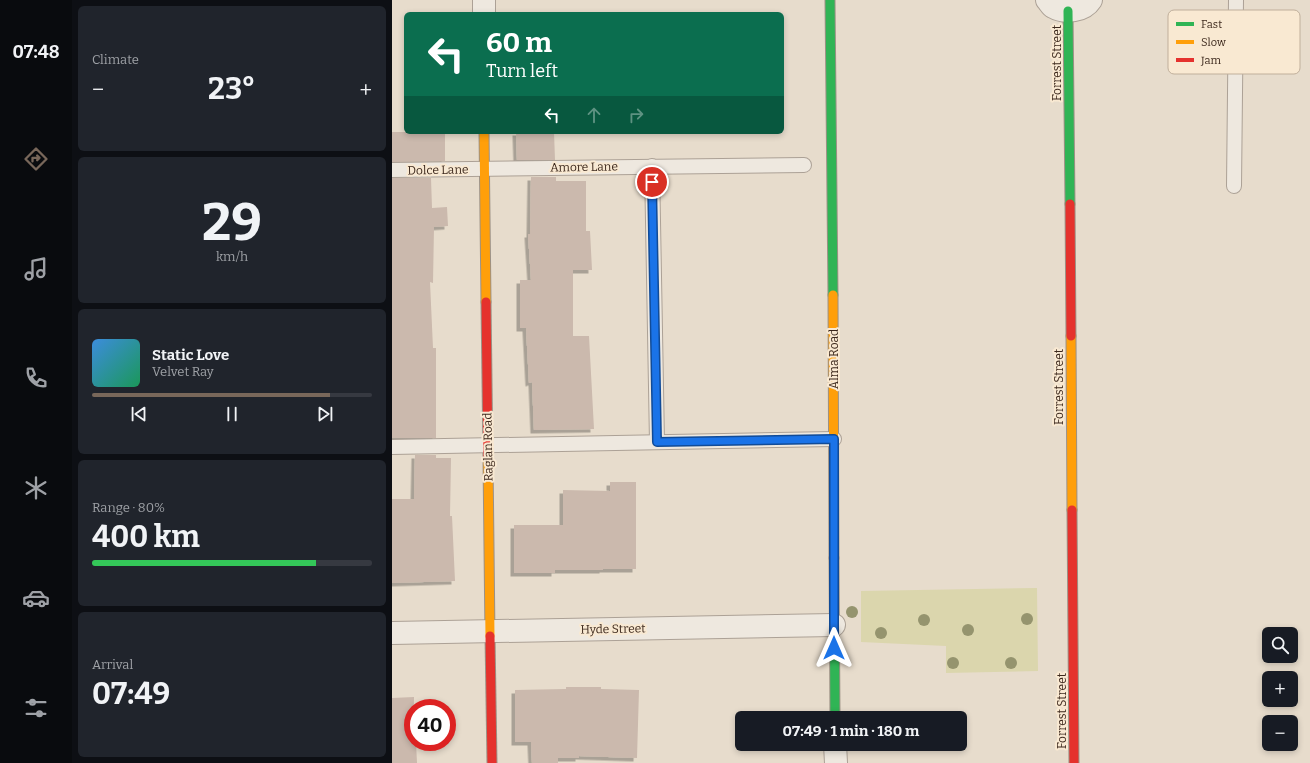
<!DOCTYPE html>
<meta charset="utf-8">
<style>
body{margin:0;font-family:Bitter,serif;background:#20242c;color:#f1f3f6;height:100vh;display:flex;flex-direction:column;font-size:15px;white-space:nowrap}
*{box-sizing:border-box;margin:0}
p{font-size:13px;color:#9ea1a6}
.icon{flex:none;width:22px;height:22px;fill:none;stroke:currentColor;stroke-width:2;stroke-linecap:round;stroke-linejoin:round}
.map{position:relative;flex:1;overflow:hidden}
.drawer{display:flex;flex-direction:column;gap:6px;padding:6px;background:#0d0f14;width:320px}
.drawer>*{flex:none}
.guide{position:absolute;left:12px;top:12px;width:380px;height:122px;border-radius:6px;box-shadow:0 2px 6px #0003;background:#0b6e4f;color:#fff;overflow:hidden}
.fabs{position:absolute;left:870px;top:627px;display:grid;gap:8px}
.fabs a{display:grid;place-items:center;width:36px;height:36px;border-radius:6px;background:#171b24;box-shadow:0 2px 6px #0003;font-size:20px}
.speed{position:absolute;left:12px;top:699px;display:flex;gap:8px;font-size:20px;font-weight:700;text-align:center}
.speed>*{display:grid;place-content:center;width:52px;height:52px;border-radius:50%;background:#171b24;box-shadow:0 2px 6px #0003;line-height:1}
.speed .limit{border:6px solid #d22;background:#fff;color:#111}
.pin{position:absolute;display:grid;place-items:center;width:34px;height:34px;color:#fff;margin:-17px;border:2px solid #fff;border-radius:50%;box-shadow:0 1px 4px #0007}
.me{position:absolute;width:44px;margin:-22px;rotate:0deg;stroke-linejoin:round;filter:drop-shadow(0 0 3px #0008)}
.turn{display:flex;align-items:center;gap:14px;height:84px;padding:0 16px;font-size:18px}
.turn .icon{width:52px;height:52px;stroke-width:2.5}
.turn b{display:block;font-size:28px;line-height:34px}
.lanes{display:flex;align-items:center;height:38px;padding:0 16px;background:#0003;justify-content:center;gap:20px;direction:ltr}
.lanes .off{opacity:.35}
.big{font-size:30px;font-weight:700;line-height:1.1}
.drawer .tile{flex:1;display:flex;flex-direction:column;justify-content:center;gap:6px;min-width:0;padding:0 14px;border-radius:6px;background:#20242c}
.drawer .dial{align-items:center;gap:0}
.dial b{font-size:52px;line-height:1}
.song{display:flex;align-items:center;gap:12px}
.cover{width:48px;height:48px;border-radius:6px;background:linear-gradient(135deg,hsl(210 70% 55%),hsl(150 70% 35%))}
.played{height:4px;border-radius:2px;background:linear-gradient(90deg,#78675a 85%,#363941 85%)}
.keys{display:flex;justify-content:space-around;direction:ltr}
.heat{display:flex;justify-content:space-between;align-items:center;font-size:22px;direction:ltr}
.charge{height:6px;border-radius:3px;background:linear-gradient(90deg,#34c759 80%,#363941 0)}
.trip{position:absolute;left:343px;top:711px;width:232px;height:40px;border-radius:6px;background:#171b24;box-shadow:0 2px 6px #0003;font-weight:700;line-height:40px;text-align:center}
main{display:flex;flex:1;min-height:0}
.tab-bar{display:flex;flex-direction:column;width:72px;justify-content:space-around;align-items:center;background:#090b0e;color:#9ea1a6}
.tab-bar .icon{width:28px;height:28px}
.tab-bar .on{color:#78675a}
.tab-bar b{font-size:18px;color:#f1f3f6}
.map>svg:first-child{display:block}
.green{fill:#dbd6ad}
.building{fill:#cbb9ad;filter:url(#shadow)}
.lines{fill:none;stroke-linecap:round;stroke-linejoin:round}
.lane-casing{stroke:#aca196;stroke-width:16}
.street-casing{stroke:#aca196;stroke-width:24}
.fast-casing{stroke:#9c9185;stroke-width:11}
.slow-casing{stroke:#9c9185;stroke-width:11}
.jam-casing{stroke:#9c9185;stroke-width:11}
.lane{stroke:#eee8df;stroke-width:14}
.street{stroke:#eee8df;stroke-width:22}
.fast{stroke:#30b455;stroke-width:9}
.slow{stroke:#ff9f0a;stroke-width:9}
.jam{stroke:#e5322d;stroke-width:9}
.tree{fill:#95946e}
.route-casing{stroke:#114b97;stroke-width:10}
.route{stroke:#1a73e8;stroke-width:7}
.labels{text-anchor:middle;stroke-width:4;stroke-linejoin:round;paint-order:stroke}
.street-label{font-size:12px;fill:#3c281c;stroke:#f9e9d2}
.key{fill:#f9e9d2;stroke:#c0af9b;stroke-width:1}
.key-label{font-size:11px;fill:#3c281c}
</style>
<main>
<nav class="tab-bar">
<b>07:48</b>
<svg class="icon on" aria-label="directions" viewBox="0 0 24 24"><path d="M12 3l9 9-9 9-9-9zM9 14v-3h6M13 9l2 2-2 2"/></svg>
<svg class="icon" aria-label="music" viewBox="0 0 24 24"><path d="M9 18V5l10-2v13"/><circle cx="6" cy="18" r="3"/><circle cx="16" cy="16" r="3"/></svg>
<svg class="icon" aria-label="phone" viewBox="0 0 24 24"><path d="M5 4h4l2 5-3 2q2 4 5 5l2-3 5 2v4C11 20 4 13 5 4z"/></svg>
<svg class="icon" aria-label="climate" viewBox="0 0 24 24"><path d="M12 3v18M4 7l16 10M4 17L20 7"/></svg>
<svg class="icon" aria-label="car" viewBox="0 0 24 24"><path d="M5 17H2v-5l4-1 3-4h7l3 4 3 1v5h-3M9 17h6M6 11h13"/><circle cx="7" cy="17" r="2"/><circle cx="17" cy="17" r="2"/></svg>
<svg class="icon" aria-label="filters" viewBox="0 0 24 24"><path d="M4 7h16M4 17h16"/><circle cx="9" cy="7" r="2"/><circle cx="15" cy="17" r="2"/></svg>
</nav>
<section class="drawer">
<div class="tile"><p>Climate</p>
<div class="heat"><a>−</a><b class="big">23°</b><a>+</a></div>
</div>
<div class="tile dial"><b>29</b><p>km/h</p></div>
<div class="tile">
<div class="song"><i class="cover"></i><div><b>Static Love</b><p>Velvet Ray</p></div></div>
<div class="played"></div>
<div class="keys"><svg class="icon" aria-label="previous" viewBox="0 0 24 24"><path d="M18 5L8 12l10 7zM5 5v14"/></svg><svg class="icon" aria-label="pause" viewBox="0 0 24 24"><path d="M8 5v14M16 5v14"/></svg><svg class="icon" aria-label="next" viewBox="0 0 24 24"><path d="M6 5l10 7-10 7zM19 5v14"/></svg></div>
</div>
<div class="tile"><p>Range · 80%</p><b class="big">400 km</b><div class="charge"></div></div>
<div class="tile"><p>Arrival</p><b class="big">07:49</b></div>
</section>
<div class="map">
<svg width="918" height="763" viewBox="0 0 918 763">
<defs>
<filter id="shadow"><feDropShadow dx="-3.5" dy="3.5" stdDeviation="0" flood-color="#0004"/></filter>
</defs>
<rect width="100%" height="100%" fill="#e7dccc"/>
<!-- green -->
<polygon class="green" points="645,588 646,671 554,673 554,646 469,642 469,591"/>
<!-- building -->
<g class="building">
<polygon points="0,132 53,132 53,161 0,162"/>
<polygon points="124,132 162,132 163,160 125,160"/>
<polygon points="139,177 164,177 164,181 194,181 194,231 198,231 200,270 181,270 181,336 197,336 202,429 142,430 140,382 137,383 134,328 128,328 128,280 139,280 136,234 138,234"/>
<polygon points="0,178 39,178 40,208 55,207 56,226 42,227 41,283 38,282 41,348 44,348 44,438 0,438"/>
<polygon points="23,455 44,455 44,458 59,458 58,516 60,516 63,581 0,583 0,499 22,499"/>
<polygon points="218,482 244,482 244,569 211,569 211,570 163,570 163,573 122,573 122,525 171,525 171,490 218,491"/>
<polygon points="174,687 209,687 209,689 247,690 245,758 187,756 187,758 166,758 166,763 140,763 139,742 123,742 123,690 174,689"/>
<polygon points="22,697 21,742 24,742 25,763 0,763 0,698"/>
</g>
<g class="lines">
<!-- lane casing -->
<g class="lane-casing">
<g id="lane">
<polyline points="260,166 265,442"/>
<polyline points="0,170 412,165"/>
<polyline points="842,186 844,0"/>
<polyline points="0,447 442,439"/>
</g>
</g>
<!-- street casing -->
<g class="street-casing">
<g id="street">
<polyline points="92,0 92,14"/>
<path d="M655,0C657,2 659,6 661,7C673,14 692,11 699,0"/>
<polyline points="0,633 442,625"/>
<polyline points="443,744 444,763"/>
</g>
</g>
<!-- fast casing -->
<g class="fast-casing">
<g id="fast">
<polyline points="438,0 441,295"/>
<polyline points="676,11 678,204"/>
<polyline points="442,558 443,718"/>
</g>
</g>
<!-- slow casing -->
<g class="slow-casing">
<g id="slow">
<polyline points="92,132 94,302"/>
<polyline points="441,295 442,558"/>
<polyline points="679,336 680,510"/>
<polyline points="96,459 98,636"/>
</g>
</g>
<!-- jam casing -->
<g class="jam-casing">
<g id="jam">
<polyline points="678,204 679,336"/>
<polyline points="94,302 96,459"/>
<polyline points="680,510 682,763"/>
<polyline points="98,636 100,763"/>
</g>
</g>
<!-- lane -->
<use href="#lane" class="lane"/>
<!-- street -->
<use href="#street" class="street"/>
<!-- fast -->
<use href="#fast" class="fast"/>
<!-- slow -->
<use href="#slow" class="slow"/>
<!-- jam -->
<use href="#jam" class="jam"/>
</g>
<!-- trees -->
<g class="tree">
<circle cx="460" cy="612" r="6"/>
<circle cx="635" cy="619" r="6"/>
<circle cx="532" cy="620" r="6"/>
<circle cx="576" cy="630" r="6"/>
<circle cx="489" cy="633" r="6"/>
<circle cx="561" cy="663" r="6"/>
<circle cx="619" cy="663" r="6"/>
</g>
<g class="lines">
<!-- route casing -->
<g class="route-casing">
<polyline id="route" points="260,182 265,442 442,439 442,648"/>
</g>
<!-- route -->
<use href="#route" class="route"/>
</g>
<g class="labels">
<!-- street labels -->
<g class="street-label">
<text transform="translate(665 63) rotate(-90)" y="4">Forrest Street</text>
<text transform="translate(192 167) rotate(-1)" y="4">Amore Lane</text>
<text transform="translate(46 170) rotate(-1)" y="4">Dolce Lane</text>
<text transform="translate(442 359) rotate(-90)" y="4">Alma Road</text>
<text transform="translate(667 387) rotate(-90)" y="4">Forrest Street</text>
<text transform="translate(96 447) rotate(-91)" y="4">Raglan Road</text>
<text transform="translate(221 629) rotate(-1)" y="4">Hyde Street</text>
<text transform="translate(670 711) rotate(-90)" y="4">Forrest Street</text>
</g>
</g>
<!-- legend -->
<rect x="776" y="10" width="132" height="64" rx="6" class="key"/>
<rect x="784" y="22" width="18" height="4" fill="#30b455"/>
<rect x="784" y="40" width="18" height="4" fill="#ff9f0a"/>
<rect x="784" y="58" width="18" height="4" fill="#e5322d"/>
<g class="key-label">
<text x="809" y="28">Fast</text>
<text x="809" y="46">Slow</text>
<text x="809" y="64">Jam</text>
</g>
</svg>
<div class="fabs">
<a><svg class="icon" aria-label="search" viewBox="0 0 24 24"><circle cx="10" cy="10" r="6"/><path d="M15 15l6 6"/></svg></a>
<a>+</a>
<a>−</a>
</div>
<div class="speed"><div class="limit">40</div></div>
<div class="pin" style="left:260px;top:182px;background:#d93025"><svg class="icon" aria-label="arrive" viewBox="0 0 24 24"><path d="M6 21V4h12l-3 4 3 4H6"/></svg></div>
<svg class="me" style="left:442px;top:648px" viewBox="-20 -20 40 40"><path d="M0-17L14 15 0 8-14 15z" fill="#1a73e8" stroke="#fff" stroke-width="4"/></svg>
<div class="trip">07:49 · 1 min · 180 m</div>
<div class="guide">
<div class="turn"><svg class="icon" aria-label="left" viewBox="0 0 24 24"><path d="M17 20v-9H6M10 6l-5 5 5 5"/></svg><div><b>60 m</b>Turn left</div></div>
<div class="lanes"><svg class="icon" aria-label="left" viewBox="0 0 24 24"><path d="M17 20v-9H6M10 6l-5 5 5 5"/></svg><svg class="icon off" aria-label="ahead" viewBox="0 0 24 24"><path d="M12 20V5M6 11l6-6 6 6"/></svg><svg class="icon off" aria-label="right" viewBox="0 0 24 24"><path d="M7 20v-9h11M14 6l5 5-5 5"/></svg></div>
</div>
</div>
</main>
